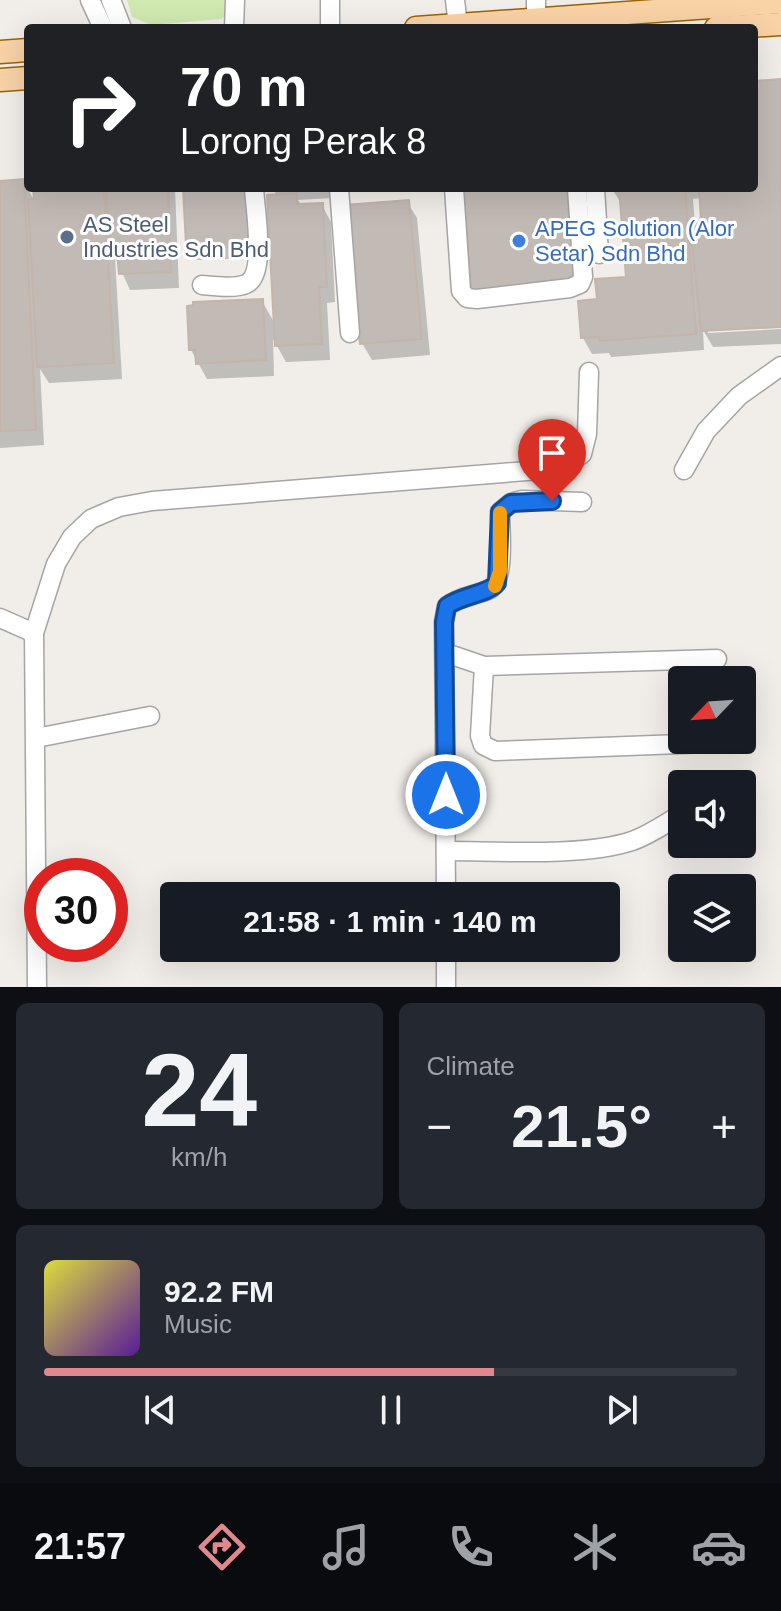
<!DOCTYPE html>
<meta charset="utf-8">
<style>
body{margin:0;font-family:Helvetica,sans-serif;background:#242831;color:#f1f3f6;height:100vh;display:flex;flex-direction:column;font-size:30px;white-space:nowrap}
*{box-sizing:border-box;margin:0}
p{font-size:26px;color:#9ea1a6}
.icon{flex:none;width:44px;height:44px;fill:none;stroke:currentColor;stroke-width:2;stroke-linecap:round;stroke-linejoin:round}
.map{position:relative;height:987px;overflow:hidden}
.panel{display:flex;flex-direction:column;gap:16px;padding:16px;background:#0d0f14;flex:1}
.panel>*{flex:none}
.banner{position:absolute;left:24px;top:24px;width:734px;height:168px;border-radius:8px;box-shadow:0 8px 32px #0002;background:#202124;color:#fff;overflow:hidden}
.needle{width:52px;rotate:245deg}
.controls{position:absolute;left:668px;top:666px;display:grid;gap:16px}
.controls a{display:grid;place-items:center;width:88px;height:88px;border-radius:8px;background:#171b24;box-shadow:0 8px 32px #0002;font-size:40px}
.speed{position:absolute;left:24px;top:858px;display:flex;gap:16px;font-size:40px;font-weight:700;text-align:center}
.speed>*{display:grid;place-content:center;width:104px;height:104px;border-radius:50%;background:#171b24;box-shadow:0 8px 32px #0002;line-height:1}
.speed .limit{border:12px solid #d22;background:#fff;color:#111}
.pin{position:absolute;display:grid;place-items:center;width:68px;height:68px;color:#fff;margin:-82px -34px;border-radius:50% 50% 50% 0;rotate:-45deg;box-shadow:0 0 8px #0007}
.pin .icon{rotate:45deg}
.me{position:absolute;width:88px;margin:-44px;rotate:0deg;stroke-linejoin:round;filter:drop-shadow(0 0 6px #0008)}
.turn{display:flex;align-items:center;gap:28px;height:168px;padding:0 24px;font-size:36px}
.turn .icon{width:104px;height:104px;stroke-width:2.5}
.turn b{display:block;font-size:56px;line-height:68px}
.big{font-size:60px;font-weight:700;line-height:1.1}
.panel .tile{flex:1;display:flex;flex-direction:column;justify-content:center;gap:12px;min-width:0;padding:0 28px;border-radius:12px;background:#242831}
.panel .dial{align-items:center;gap:0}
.dial b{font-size:104px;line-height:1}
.song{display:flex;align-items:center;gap:24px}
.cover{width:96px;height:96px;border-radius:12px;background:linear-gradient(135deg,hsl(60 70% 55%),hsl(270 70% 35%))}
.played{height:8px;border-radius:4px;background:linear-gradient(90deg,#e0888e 65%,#363941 65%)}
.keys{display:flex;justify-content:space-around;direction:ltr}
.heat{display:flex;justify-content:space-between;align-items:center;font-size:44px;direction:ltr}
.panel .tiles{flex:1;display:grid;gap:16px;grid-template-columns:1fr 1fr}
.tile:last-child{grid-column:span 2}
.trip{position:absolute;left:160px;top:882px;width:460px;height:80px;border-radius:8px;background:#171b24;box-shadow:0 8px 32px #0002;font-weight:700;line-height:80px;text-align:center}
.tab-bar{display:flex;height:128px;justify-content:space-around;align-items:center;background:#090b0e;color:#9ea1a6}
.tab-bar .icon{width:56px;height:56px}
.tab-bar .selected{color:#e0888e}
.tab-bar b{font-size:36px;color:#f1f3f6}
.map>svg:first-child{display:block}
.grass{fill:#cfe9b1}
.shadow{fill:#0003;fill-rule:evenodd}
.building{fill:#c2bab5;stroke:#c3b5ab;stroke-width:2}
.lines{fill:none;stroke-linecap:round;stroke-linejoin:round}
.minor-casing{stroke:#a5a5a5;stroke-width:21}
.major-casing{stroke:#9a6305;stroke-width:25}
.minor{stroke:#fff;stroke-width:18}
.major{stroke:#f9d2a6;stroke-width:22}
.route-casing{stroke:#114b97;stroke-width:20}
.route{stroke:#1a73e8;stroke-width:14}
.slow{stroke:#f59e0b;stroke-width:14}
.service-dot{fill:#5c6f8a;stroke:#fff;stroke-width:3}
.shop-dot{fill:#3f7fe0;stroke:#fff;stroke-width:3}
.labels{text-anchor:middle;stroke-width:6;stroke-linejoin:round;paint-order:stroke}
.service-label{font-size:22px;fill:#4e5e75;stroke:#fff;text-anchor:start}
.shop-label{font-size:22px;fill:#366cbe;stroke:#fff;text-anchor:start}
</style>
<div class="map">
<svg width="781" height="987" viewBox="0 0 781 987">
<rect width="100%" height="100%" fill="#f1eee9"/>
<!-- grass -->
<polygon class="grass" points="127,0 224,0 227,4 226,15 221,19 152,25 132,17"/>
<!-- shadow -->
<g class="shadow">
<path d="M781,81V325L708,329V333L781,329V344L713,347L703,330L704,350L611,357L609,353L592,354L583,338L599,301L628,279L622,204L611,188H754V83ZM702,198L703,224L695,225L693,199Z"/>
<polygon points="23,181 36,203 35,188 175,188 179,288 130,290 115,257 122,379 49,383 40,369 44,445 0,448 0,183"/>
<polygon points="185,188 256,188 258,258 197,260 188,244"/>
<polygon points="272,188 331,188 332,198 298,200 302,206 322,205 331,222 335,302 327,303 330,360 286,362 273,339 274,376 207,379 191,350 262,301 275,324 277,196"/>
<polygon points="459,188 572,188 580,294 480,301 473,289 467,212 459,199"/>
<polygon points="407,202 417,218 430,355 372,360 362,343"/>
</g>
<!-- building -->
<g class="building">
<polygon points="781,79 781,327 701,331 690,223 701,222 699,188 754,188 754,81"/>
<polygon points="24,179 36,430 0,431 0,181"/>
<polygon points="33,188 104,188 114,363 37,367 28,199 34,199"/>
<polygon points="106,188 168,188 171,272 119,274 117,252 110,252"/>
<polygon points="183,188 247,188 250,242 186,245"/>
<polygon points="457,188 567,188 574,282 471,290 464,199 457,200"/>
<polygon points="619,188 685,188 696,334 600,341 599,337 581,338 578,301 597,299 595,279 626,277"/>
<polygon points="297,193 297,204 323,203 327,287 319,287 322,344 275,346 267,195"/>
<polygon points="409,200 422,339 360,344 345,205"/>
<polygon points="263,299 266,360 196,364 195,350 189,350 187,306 193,305 193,302"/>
</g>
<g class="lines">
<!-- minor casing -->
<g class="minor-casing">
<g id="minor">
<polyline points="90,0 103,28"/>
<polyline points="111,0 122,28"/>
<polyline points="330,0 330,28"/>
<polyline points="455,0 458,26"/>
<polyline points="536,19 536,0"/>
<polyline points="234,28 235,0"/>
<polyline points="339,188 350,333"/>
<polyline points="454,188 461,291 467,298 477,299 570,288 580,284 583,277 577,188"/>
<polyline points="595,188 599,254"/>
<path d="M202,285C214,286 235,289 246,284C267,275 255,209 254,188"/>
<polyline points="684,470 706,431 739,396 781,366"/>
<polyline points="0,618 34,633"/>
<polyline points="446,653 484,666 717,659"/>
<polyline points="484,666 480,736 483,745 495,751 707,743"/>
<polyline points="36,738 150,716"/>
<path d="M446,851C498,851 584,857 632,841C647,836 662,826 675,818"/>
<path d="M446,896L444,622L447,606C461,596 473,596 488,590C506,584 500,529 500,512L511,503L522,500L582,502"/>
<polyline points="446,948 446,987"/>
<polyline points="37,987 34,633 56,564 72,537 91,519 119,507 152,501 552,469 569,462 582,454 587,434 589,372"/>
</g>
</g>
<!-- major casing -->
<g class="major-casing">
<g id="major">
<polyline points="416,28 781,2"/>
<polyline points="716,28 781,24"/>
<polyline points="0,52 28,50"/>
<polyline points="0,80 28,78"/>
</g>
</g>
<!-- minor -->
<use href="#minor" class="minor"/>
<!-- major -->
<use href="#major" class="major"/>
</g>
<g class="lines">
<!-- route casing -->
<g class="route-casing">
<path id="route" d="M446,795L444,622L447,606C462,595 488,594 497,583L500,512L511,503L552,501"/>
</g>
<!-- route -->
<use href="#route" class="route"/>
<!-- slow -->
<polyline class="slow" points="495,586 500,571 500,513"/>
</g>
<!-- markers -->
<circle class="service-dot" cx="67" cy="237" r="8"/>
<circle class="shop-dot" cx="519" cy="241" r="8"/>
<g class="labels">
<!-- service labels -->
<g class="service-label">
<text x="83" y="232">AS Steel<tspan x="83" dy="25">Industries Sdn Bhd</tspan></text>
</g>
<!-- shop labels -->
<g class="shop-label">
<text x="535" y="236">APEG Solution (Alor<tspan x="535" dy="25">Setar) Sdn Bhd</tspan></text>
</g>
</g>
</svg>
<div class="controls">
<a><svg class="needle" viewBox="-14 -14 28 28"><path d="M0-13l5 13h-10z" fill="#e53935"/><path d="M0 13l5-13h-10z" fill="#9ea1a6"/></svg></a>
<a><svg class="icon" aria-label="sound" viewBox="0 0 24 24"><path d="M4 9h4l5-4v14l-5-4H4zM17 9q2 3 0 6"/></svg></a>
<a><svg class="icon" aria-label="layers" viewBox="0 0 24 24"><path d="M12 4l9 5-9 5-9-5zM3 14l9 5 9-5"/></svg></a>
</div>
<div class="speed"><div class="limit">30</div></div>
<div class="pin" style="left:552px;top:501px;background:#d93025"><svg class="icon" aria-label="arrive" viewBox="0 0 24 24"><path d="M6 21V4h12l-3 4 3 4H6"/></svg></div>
<svg class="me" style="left:446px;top:795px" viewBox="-20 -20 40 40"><circle r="17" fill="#1a73e8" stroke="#fff" stroke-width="3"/><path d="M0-11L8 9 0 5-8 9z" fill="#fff"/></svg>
<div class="trip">21:58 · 1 min · 140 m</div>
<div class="banner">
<div class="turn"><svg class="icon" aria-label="right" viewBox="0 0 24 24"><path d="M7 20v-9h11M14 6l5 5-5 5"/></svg><div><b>70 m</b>Lorong Perak 8</div></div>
</div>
</div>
<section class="panel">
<div class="tiles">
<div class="tile dial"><b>24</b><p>km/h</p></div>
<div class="tile"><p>Climate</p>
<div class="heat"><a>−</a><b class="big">21.5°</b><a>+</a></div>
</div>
<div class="tile">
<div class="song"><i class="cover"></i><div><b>92.2 FM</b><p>Music</p></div></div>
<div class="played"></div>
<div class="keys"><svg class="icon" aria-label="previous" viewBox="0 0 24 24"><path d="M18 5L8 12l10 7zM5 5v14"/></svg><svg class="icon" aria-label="pause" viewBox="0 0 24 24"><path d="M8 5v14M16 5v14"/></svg><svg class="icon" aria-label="next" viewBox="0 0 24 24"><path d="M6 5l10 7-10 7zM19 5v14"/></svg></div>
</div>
</div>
</section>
<nav class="tab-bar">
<b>21:57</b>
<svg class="icon selected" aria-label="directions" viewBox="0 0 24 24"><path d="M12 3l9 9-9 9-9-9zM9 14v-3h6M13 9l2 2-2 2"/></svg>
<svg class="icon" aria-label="music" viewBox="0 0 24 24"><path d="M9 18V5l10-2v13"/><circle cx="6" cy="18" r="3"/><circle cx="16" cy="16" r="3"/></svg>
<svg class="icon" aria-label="phone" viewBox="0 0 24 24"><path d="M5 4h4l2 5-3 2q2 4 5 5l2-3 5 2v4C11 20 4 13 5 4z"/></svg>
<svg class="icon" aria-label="climate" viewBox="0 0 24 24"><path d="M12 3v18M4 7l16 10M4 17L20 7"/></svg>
<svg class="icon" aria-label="car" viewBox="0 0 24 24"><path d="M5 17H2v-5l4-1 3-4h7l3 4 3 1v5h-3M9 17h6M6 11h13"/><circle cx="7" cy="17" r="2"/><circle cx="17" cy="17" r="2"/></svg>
</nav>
